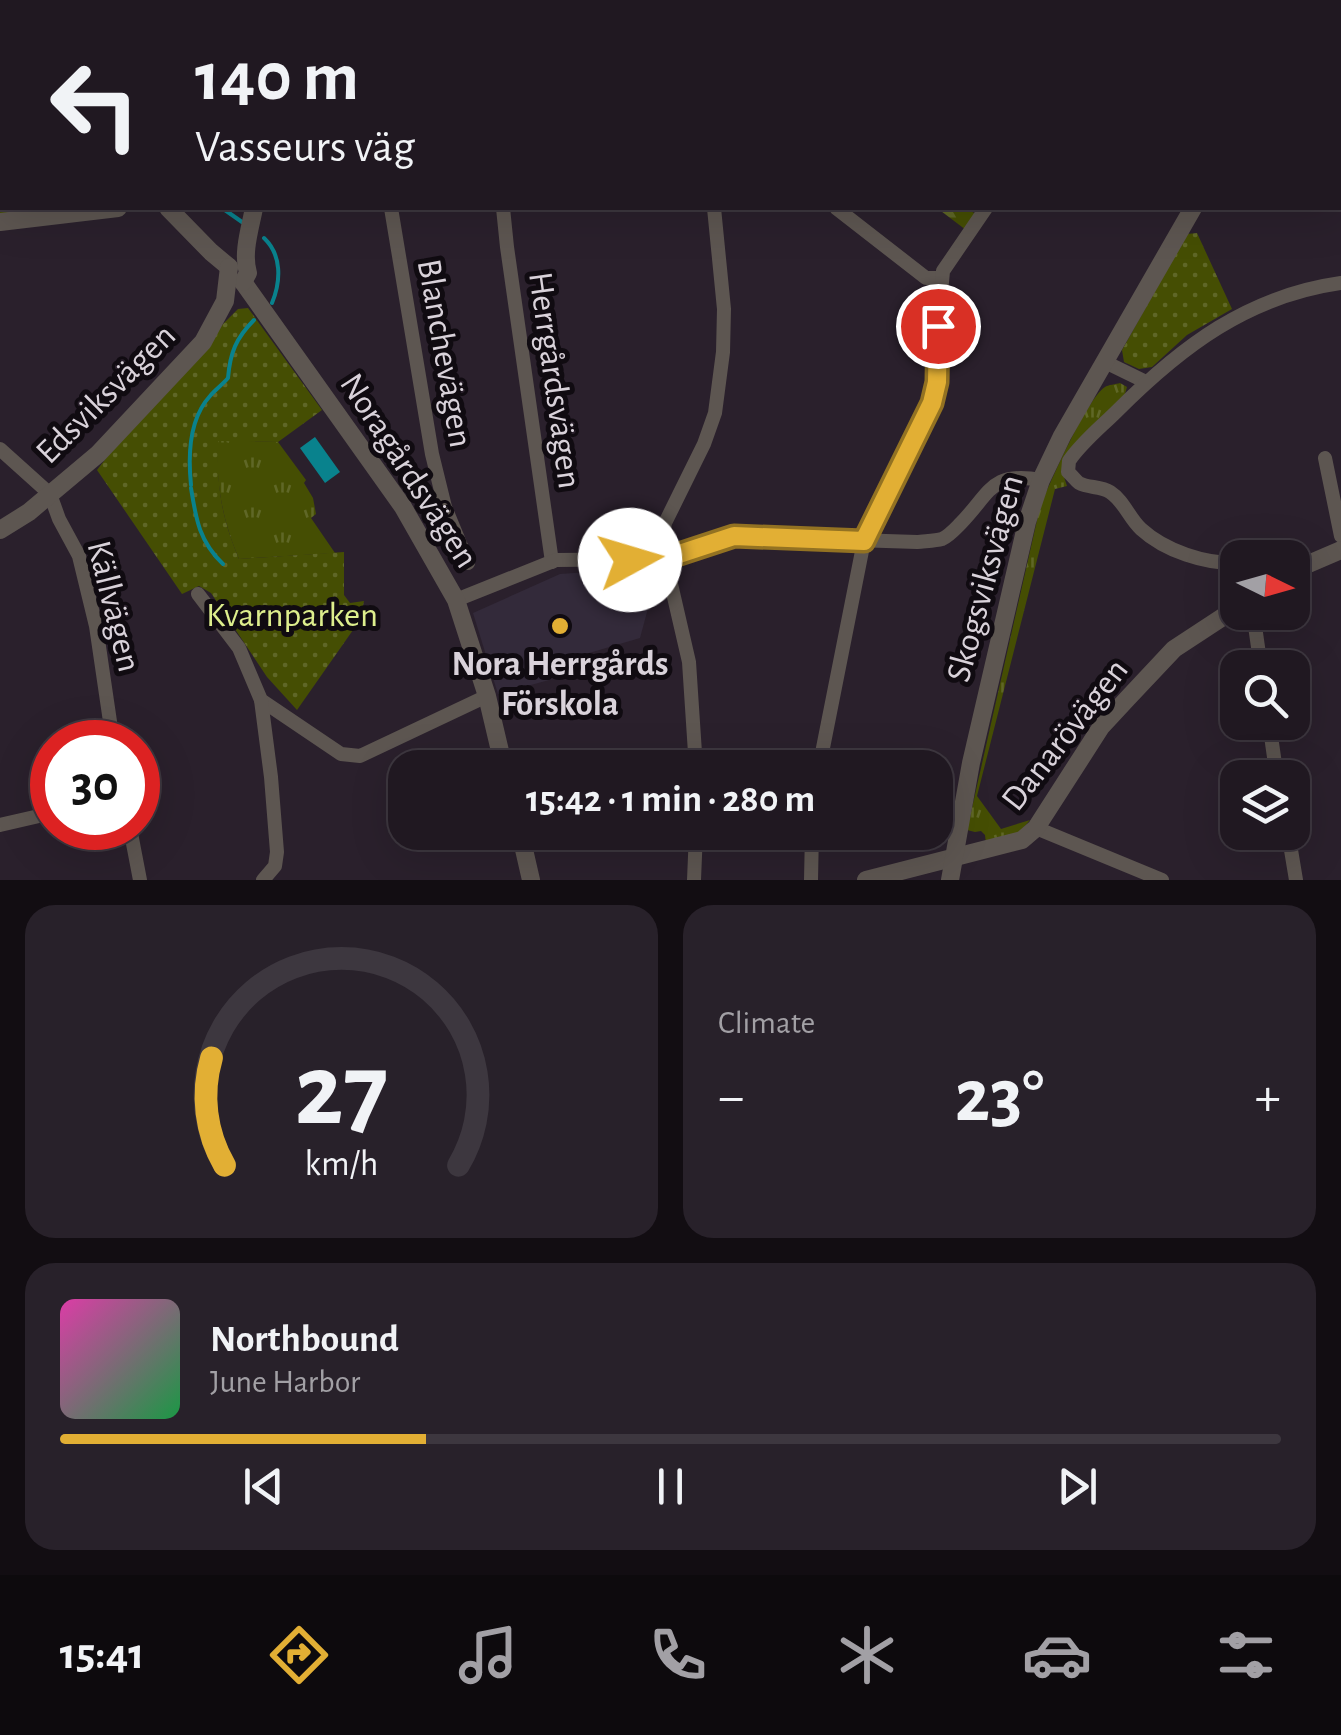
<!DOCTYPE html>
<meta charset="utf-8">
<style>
body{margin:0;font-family:"Alegreya Sans",sans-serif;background:#28212a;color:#f1f3f6;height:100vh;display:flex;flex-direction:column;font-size:38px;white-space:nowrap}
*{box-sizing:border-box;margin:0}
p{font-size:32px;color:#a2a0a5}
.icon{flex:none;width:55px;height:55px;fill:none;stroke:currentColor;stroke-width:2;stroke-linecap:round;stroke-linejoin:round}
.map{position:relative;height:880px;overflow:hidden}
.side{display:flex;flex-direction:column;gap:25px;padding:25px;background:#120d12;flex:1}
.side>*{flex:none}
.top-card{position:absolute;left:0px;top:0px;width:1342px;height:210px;box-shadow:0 10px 40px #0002,0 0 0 2px #3d373f;background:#201821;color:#f1f3f6;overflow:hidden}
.needle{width:65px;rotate:95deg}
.tools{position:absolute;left:1220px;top:540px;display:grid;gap:20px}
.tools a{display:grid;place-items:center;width:90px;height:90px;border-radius:20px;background:#201821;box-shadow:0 10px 40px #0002,0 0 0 2px #3d373f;font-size:50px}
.speed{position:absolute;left:30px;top:720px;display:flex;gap:20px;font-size:50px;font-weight:700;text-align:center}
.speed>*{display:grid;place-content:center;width:130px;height:130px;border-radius:50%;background:#201821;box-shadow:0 10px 40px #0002,0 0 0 2px #3d373f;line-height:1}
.speed .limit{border:15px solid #d22;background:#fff;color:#111}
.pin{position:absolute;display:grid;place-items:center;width:85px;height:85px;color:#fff;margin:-42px;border:5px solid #fff;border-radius:50%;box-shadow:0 2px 10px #0007}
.me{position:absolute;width:110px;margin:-55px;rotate:84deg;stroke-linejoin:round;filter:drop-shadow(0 0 8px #0008)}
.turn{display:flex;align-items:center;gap:35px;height:210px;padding:0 30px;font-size:45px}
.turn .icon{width:130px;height:130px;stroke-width:2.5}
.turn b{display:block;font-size:70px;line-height:85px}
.big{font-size:75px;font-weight:700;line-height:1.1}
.side .widget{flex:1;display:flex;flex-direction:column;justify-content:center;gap:15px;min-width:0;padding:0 35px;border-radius:30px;background:#28212a}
.side .dial{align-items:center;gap:0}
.dial svg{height:260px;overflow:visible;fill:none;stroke:#3d373f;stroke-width:7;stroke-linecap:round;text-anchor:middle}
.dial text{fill:#f1f3f6;stroke:none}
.song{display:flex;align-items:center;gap:30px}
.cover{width:120px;height:120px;border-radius:15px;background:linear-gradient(135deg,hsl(320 70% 55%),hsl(140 70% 35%))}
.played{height:10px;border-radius:5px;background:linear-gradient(90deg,#e2af34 30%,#3d373f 30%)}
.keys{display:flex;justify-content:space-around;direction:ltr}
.heat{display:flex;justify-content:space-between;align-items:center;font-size:55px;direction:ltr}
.side .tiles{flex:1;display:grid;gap:25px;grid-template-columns:1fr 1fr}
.widget:last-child{grid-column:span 2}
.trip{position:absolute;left:388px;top:750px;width:565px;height:100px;border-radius:30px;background:#201821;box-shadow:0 10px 40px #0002,0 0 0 2px #3d373f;font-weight:700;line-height:100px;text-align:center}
.menu{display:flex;height:160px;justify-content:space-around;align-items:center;background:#0d0a0d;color:#a2a0a5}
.menu .icon{width:70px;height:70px}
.menu .active{color:#e2af34}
.menu b{font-size:45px;color:#f1f3f6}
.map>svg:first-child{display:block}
.education{fill:#332a3a}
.grass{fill:url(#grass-tufts)}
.forest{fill:url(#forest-firs)}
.park{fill:url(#park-dots)}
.pitch{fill:#454e03}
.water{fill:#09828d}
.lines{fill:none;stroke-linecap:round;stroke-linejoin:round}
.stream{stroke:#09828d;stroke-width:4}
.minor{stroke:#5d5651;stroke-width:14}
.tertiary{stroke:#5d5651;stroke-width:18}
.route-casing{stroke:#937222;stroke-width:25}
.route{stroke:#e2af34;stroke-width:18}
.poi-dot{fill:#e2af34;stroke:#100b11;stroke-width:4}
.labels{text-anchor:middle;stroke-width:10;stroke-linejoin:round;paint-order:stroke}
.street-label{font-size:35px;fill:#d9d2da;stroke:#100b11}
.park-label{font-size:35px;fill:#ddee8d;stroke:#100b11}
.poi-label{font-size:35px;font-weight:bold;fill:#d9d2da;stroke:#100b11}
</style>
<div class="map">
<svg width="1341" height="880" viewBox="0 0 1341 880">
<defs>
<pattern id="grass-tufts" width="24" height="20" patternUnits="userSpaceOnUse" patternTransform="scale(2.5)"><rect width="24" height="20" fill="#454e03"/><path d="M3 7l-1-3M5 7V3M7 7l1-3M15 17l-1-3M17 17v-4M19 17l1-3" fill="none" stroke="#5f6727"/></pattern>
<pattern id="forest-firs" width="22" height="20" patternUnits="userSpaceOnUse" patternTransform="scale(2.5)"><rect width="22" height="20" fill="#454e03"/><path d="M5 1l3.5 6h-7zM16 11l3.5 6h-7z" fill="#5f6727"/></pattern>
<pattern id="park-dots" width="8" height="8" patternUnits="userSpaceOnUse" patternTransform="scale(2.5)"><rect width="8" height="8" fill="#454e03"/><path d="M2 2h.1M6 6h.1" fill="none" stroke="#5f6727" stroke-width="1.8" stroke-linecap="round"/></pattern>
</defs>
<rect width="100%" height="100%" fill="#2a202c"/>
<!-- education -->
<polygon class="education" points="659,567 667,596 650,601 640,638 589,653 582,671 498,694 473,613 560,574"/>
<!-- grass -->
<g class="grass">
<path d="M1120,383L1127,387L1124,397L1063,474L1067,486L1055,489L977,796L1001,829L1030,820L1020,832L986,844L985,835L981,831L975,832L967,830L1040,507C1049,485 1087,398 1105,387C1108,385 1116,384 1120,383Z"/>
<path d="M217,440L278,442L306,480L304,483L313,498L316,514L311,518L335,553L239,559C221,516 217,486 217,440Z"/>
</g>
<!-- forest -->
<g class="forest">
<polygon points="722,0 999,0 999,2 721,2"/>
<polygon points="937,208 965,208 976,214 966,230"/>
</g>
<!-- park -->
<g class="park">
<polygon points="1197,233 1232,309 1187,335 1152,367 1139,369 1124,362 1122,350 1187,234"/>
<path d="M248,308L322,410L278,442L218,441C217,487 221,516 239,559L344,552V595L350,603L364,601L360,620L297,710L267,677L211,593L199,586L182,594L97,470L164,383L238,309Z"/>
</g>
<!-- pitch -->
<polygon class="pitch" points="0,0 111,0 113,2 2,2 2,208 25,208 11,217 0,216"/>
<!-- water -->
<polygon class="water" points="315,437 340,472 325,483 300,448"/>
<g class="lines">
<!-- stream -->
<g class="stream">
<polyline points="172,0 173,2"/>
<polyline points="198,2 199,0"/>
<polyline points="222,208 242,222"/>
<path d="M264,238C282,255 281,281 272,303"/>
<path d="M191,485C188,456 189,419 210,396C215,390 222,385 228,378C230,353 236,338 254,320"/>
<path d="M191,488C196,519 199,541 223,564"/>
</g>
<!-- minor -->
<g class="minor">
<polyline points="1007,0 1007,2"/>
<polyline points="498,2 499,0"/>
<polyline points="714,2 714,0"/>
<polyline points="1173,2 1175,0"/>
<polyline points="391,208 432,454 445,507 468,563"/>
<polyline points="503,208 507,247 552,562"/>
<polyline points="836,208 926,278 941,278"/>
<polyline points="1105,362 1146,382"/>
<polyline points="0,449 50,494 59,519 79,556 96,626 113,742"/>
<polyline points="1325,458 1341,536"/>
<path d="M1238,563C1205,564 1165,551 1141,529C1129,518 1124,501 1110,492C1101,486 1088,488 1079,483C1075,480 1072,475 1068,472L1069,461C1082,442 1101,427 1117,411C1182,346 1248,296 1341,283"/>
<polyline points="198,594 239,648 261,700 341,754 360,756 487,696"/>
<path d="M456,600L556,560L664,559L734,536L917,542C924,541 935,541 942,539C949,536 956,528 961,523C991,492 991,471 1041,480"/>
<polyline points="1253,612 1261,668"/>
<polyline points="261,700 271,777 277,852 275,866 263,880"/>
<polyline points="1269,722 1277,778"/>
<polyline points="696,768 689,662 662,545 665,523 704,444 715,413 723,352 724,309 714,208"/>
<polyline points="819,768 864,541 932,403 937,382 938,326 943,271 986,208"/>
<polyline points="0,825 52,813"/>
<polyline points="130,828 140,880"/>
<polyline points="1036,828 1162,880"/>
<polyline points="1288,832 1296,880"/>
<polyline points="694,880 696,832"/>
<polyline points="811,880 812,832"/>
</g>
<!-- tertiary -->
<g class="tertiary">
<polyline points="288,2 288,0"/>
<polyline points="1283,2 1284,0"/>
<polyline points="168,208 211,252 229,267"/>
<polyline points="0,222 118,208"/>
<polyline points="243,282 403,507 456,600 487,696 504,768"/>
<path d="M243,282L248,273C242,253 250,229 254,208"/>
<polyline points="0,530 29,512 98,454 203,342 225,301 229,267"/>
<polyline points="1292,571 1341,550"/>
<polyline points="520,832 531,880"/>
<polyline points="866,880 1022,840 1036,828 1101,727 1127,699 1174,649 1238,607"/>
<polyline points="950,880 971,763 1027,522 1041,480 1062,436 1193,208"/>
</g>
</g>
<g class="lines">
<!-- route casing -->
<g class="route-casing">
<polyline id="route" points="630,560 664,559 734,536 864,541 932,403 937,382 938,326"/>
</g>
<!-- route -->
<use href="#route" class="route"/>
</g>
<!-- markers -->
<circle class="poi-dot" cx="560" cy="626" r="10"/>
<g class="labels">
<!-- street labels -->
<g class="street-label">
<text transform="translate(446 353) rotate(80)" y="12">Blanchevägen</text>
<text transform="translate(556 380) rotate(82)" y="12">Herrgårdsvägen</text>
<text transform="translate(105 393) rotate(-45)" y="12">Edsviksvägen</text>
<text transform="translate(410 470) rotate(57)" y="12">Noragårdsvägen</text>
<text transform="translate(984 578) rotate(-75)" y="12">Skogsviksvägen</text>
<text transform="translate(115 606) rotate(76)" y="12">Källvägen</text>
<text transform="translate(1064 734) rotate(-52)" y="12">Danarövägen</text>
</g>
<!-- park labels -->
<g class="park-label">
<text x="292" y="626">Kvarnparken</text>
</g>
<!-- poi labels -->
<g class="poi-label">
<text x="560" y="675">Nora Herrgårds<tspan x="560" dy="40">Förskola</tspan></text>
</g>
</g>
</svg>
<div class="tools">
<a><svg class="needle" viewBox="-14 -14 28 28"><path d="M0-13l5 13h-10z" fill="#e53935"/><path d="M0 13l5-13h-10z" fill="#a2a0a5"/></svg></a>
<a><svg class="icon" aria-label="search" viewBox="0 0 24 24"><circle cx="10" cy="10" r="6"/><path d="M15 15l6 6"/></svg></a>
<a><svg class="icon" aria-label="layers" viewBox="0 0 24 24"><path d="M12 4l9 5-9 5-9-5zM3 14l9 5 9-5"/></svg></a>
</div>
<div class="speed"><div class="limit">30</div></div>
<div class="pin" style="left:938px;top:326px;background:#d93025"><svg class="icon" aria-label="arrive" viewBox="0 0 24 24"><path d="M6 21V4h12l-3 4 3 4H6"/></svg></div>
<svg class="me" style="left:630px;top:560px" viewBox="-20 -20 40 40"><circle r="19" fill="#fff"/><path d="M0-13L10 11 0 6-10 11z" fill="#e2af34"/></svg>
<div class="trip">15:42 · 1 min · 280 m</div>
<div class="top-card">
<div class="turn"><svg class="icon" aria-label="left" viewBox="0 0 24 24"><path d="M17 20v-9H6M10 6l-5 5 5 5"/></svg><div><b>140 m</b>Vasseurs väg</div></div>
</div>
</div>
<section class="side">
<div class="tiles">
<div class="widget dial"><svg viewBox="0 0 100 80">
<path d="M14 69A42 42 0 1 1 86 69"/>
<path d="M14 69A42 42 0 0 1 10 36" stroke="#e2af34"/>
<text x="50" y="56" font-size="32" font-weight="700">27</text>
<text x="50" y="72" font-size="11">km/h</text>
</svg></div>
<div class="widget"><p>Climate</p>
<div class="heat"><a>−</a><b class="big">23°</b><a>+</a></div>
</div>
<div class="widget">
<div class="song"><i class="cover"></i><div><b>Northbound</b><p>June Harbor</p></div></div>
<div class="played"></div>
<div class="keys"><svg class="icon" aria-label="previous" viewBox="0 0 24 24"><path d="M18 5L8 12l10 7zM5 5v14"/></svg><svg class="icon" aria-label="pause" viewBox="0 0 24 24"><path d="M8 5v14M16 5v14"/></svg><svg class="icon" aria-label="next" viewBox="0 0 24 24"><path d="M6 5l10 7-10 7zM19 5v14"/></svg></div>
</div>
</div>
</section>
<nav class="menu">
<b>15:41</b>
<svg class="icon active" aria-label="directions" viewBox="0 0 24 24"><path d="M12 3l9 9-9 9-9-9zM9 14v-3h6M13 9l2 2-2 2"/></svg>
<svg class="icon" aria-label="music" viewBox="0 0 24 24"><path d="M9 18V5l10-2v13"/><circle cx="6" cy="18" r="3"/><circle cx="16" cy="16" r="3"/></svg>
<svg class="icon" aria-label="phone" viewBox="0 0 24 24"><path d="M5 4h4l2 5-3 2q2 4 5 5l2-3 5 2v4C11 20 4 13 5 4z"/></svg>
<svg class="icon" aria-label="climate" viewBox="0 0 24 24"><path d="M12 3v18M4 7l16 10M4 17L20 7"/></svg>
<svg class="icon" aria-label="car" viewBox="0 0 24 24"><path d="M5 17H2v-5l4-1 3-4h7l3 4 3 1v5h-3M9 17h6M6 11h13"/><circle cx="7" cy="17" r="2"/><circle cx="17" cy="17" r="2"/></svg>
<svg class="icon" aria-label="filters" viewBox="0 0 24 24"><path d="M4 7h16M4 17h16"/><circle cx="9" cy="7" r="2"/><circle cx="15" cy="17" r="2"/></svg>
</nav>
